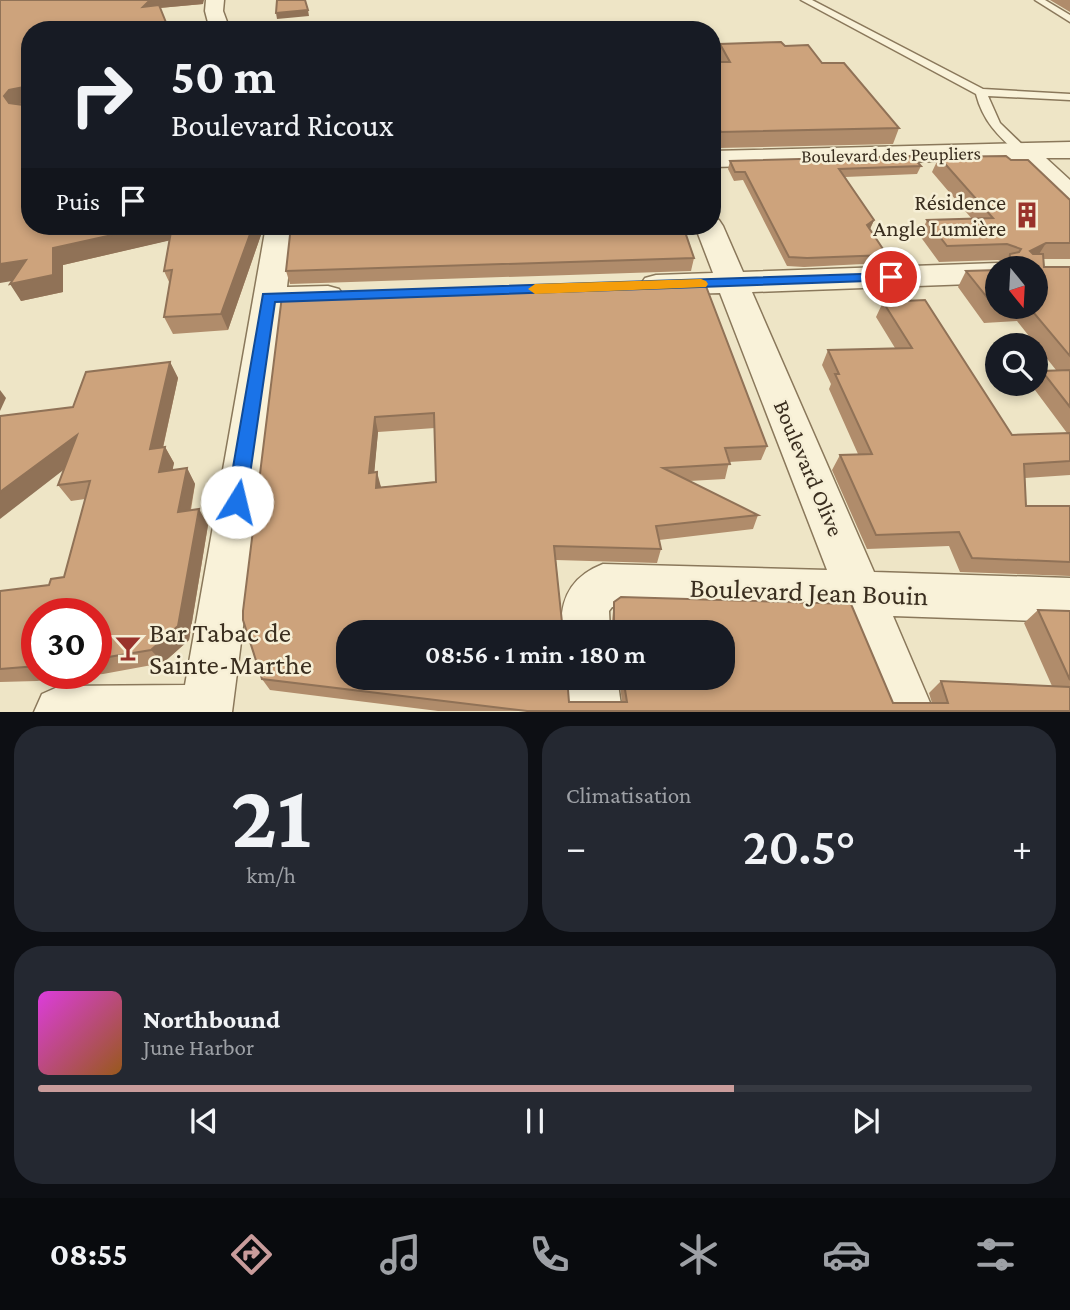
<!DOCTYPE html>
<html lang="fr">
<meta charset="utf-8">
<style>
body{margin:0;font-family:"Crimson Pro",serif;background:#242831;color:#f1f3f6;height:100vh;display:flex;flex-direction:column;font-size:26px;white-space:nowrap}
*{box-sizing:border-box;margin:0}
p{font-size:23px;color:#9ea1a6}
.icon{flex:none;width:38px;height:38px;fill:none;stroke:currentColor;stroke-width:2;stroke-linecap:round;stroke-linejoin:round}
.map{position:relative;height:712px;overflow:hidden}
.side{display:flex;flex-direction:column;gap:14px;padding:14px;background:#0d0f14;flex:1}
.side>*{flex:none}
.top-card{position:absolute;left:21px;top:21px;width:700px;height:214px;border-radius:28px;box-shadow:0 4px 10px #0003;background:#171b24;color:#f1f3f6;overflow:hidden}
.needle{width:46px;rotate:162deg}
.buttons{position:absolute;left:985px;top:256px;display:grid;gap:14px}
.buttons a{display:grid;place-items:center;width:63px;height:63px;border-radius:50%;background:#171b24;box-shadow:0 4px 10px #0003;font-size:35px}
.speed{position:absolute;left:21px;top:598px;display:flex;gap:14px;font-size:35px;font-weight:700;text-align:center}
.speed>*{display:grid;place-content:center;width:91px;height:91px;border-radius:50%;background:#171b24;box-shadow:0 4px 10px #0003;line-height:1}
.speed .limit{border:10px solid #d22;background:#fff;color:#111}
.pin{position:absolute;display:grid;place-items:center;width:60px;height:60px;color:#fff;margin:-30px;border:4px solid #fff;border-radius:50%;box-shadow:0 2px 7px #0007}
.me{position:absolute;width:77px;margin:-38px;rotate:9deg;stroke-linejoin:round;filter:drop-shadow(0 0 5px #0008)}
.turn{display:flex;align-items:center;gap:24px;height:147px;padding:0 35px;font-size:32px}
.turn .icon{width:91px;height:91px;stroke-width:2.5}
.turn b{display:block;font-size:49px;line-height:60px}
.then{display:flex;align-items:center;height:66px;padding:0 35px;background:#0003;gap:14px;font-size:26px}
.big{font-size:52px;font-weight:600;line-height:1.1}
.side .tile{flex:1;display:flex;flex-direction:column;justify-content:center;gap:10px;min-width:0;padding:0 24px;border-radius:28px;background:#242831}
.side .dial{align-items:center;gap:0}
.dial b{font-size:91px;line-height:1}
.song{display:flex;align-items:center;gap:21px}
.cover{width:84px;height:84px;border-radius:10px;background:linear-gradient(135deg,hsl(300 70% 55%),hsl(30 70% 35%))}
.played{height:7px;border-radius:4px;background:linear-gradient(90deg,#c99c9b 70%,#363941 70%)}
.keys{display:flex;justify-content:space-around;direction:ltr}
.heat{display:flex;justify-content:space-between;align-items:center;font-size:38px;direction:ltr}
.side .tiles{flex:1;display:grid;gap:14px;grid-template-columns:1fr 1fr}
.tile:last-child{grid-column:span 2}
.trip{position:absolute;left:336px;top:620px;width:399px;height:70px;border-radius:28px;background:#171b24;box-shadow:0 4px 10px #0003;font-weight:600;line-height:70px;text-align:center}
.tabs{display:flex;height:112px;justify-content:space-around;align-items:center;background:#090b0e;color:#9ea1a6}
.tabs .icon{width:49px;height:49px}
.tabs .current{color:#c99c9b}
.tabs b{font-size:32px;color:#f1f3f6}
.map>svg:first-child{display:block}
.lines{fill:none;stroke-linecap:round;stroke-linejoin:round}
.service-casing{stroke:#8a785b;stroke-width:3}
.minor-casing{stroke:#8a785b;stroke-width:3}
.service{fill:#f9f2d9;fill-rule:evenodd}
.minor{fill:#f9f2d9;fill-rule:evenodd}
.wall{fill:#b08c6b;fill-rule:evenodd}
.shaded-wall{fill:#907257}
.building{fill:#cda37c;stroke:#907257;stroke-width:2;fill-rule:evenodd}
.route{fill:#1a73e8;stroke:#114b97;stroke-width:2}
.slow{fill:#f59e0b}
.labels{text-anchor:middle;stroke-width:5;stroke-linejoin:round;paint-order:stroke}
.far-street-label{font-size:19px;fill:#3a2e1f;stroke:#f6efd6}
.poi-label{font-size:23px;fill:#3a2e1f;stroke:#f6efd6;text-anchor:end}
.street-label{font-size:23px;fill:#3a2e1f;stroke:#f6efd6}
.near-street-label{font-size:28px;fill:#3a2e1f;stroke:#f6efd6}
.near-poi-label{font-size:28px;fill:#3a2e1f;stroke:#f6efd6;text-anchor:start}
</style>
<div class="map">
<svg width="1070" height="712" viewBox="0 0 1070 712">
<rect width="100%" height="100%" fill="#eee5c6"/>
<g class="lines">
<!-- service casing -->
<g class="service-casing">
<g id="service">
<path d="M801,0H812L983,89L1070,94V100L988,96L1000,123L1029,151L1027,154H1019C998,136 983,121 976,94Z"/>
<polygon points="1035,0 1045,0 1070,15 1070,22"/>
</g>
</g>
<!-- minor casing -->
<g class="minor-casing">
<g id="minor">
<polygon points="206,0 224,0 223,11 230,30 210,30 205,11"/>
<polygon points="1070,142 1070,158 1046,158 1070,180 1070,203 1060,201 1017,159 712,167 712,151"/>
<path d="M712,218L719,220L723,226L743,272L998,263L1010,268H998V283L752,292L874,572L1070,578V622L893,616L934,712H882L844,615L612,607L609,611L610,632H562C559,598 572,576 603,564L827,570L720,293L656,295L645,292L640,285L645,278L656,275L713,273L695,226H712Z"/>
<polygon points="266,226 294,226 287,287 328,286 339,289 344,296 339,303 328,306 284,308 232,712 34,712 42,694 60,686 185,685"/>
<polygon points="567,677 617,677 622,712 570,712"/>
</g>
</g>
<!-- service -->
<use href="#service" class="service"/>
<!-- minor -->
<use href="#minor" class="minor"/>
</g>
<!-- wall -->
<g class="wall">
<polygon points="0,0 203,4 160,8 30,226 262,232 228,330 173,334 164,317 170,284 164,271 170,240 63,265 63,292 21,301 13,281"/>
<polygon points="1050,0 1070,0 1070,12"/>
<polygon points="720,44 785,46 822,63 899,128 893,144 718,148 712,137 712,62 719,62 718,58"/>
<polygon points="939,157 1011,160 1070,200 1070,259 1044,259 1044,267 1070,267 1070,475 1025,478 1026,506 1070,506 1070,576 960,572 949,546 867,549 832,470 840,455 858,454 829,389 831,384 822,365 828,350 895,348 876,317 883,302 1012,435 1067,433 1032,386 1033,383 1036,383 1036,380 1042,371 1056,370 1017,321 984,323 958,287 966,271 998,306 1036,306 1036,268 1002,268 1005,263 998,260 939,262 920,236 927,220 972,219 932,172"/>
<polygon points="730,161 921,166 917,174 845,177 874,220 870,229 887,255 883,263 804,267 787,266 743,180 734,181 728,169"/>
<polygon points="694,258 691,271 290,284 286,271"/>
<path d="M282,296L767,446L761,460L729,462L725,479L689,481L758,515L753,529L659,540L661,549L657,563L556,560L569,702H622L619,677H723L612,621L614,602L893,703H932L929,693L941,681L1052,686L1024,623L1038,610L1070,611V711H438L270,690L262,679ZM435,428L436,482L381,487L374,472L378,432Z"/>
<path d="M170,362L178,378L163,448L165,447L174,463L172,470L187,468L195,484L191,510L208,525L189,640L163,663L103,674L37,681L0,682V591L49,585L64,577L85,499L71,501L58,485L64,469L73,407ZM37,614H96V674H37Z"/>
</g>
<!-- shaded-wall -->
<g class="shaded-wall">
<polygon points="150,0 204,0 203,4 159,8 143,7"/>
<polygon points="308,10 309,16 277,19 276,13"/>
<polygon points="24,87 30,102 17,104 12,111 4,96 9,90"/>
<polygon points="874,220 870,229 863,234 867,225"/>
<polygon points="153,226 175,226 180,238 63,265 63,292 21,301 10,284 53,248"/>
<polygon points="253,226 260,226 262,232 228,330 221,314"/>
<polygon points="1046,243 1036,259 1030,251"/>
<polygon points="26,260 36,277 0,283 0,264"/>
<polygon points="170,362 178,378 159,465 150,449"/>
<polygon points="0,390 6,398 0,411"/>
<polygon points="375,417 378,432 373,487 369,473"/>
<polygon points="77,435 88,451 0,519 0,492"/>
<polygon points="165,447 174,463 169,488 159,472"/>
<polygon points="187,468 195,484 187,527 178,512"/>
<polygon points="377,472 381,487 380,502 376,488"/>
<polygon points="199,509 208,525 189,640 163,663 151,650"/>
</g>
<!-- building -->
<g class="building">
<path d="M0,0H150L143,7L159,5L169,30H30V226H153L53,248V275L10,284L26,260L0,264ZM24,87V105L9,103L4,96L9,90Z"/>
<polygon points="277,0 305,0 308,10 276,13"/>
<polygon points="781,42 785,46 808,45 822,63 844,63 899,128 721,132 712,115 712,62 730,62 720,44"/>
<polygon points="912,156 921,166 839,169 874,220 867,225 887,255 807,258 789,257 745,172 735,172 730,161"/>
<polygon points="1006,156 1011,160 1028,160 1070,200 1070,243 1046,243 1030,251 1033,254 1043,254 1044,267 1070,267 1070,356 1028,306 1036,306 1036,268 1008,268 1010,254 1019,252 1021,249 1007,244 947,246 927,220 993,218 939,157"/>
<polygon points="172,226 253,226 221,314 164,317 172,270 164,271"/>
<polygon points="291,226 683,226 694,258 286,271"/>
<polygon points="998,270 998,306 994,306 966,271"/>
<path d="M704,281L767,446L725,448L730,464L663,468L758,515L656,526L661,549L554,546L563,632H348V677H567L569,702H627L623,677H723V632H600L604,622L614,621V602L621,597L851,604L893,703H948L941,681L1070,687V711H527L262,679L243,620V611L282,296ZM434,413L436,482L376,488L377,472L369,473L375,417Z"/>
<polygon points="925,300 1012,435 1070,433 1070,461 1024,464 1026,506 1070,506 1070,562 972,558 959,532 876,535 840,455 872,454 835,374 839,374 828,350 912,348 883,302"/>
<polygon points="170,362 150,449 165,447 159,472 187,468 178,512 199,509 178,626 151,650 96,659 96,614 37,614 37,666 0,669 0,591 49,585 51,579 64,577 90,481 58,485 77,435 0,492 0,416 73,407 86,372"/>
<polygon points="1070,370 1070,407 1042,371"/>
<polygon points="1038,610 1070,611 1070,680"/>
</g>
<!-- route -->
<polygon class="route" points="891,273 898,277 896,280 275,302 246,502 243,508 237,510 230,508 227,502 263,294"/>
<!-- slow -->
<polygon class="slow" points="701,279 706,281 708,284 706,287 535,294 528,289 535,284"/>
<!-- icons -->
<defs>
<g id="building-bare" transform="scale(2.1)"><path d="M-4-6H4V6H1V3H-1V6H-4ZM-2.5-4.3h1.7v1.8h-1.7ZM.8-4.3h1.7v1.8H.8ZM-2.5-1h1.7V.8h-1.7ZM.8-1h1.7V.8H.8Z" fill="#99322b" stroke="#f6efd6" stroke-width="2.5" paint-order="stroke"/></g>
<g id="bar-bare" transform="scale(2.1)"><path d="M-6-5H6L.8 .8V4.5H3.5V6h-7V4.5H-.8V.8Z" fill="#99322b" stroke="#f6efd6" stroke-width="2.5" paint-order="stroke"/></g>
</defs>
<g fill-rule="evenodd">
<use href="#building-bare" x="1027" y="215"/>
<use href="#bar-bare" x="128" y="648"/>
</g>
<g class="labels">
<!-- far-street labels -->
<g class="far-street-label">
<text transform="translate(891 154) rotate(-1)" y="7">Boulevard des Peupliers</text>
</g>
<!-- poi labels -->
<g class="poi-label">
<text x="1006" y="210">Résidence<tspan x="1006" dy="26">Angle Lumière</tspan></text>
</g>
<!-- street labels -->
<g class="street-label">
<text transform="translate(809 468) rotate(67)" y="8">Boulevard Olive</text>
</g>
<!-- near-street labels -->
<g class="near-street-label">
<text transform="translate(809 591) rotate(2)" y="10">Boulevard Jean Bouin</text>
</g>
<!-- near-poi labels -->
<g class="near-poi-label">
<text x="149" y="642">Bar Tabac de<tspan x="149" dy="32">Sainte-Marthe</tspan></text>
</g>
</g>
</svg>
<div class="buttons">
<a><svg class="needle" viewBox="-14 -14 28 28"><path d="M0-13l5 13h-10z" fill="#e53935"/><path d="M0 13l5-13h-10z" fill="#9ea1a6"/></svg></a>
<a><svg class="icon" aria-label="search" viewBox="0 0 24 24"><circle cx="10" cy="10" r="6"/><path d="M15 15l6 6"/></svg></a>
</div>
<div class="speed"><div class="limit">30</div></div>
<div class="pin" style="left:891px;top:277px;background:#d93025"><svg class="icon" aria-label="arrive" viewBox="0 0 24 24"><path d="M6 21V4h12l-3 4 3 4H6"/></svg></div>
<svg class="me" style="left:237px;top:502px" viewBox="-20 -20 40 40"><circle r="19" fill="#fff"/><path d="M0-13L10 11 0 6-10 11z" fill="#1a73e8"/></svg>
<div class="trip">08:56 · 1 min · 180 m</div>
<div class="top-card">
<div class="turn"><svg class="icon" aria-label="right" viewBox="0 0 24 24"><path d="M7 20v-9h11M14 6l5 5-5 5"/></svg><div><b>50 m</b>Boulevard Ricoux</div></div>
<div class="then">Puis<svg class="icon" aria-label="arrive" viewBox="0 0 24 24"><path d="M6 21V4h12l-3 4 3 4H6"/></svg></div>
</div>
</div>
<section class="side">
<div class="tiles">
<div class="tile dial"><b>21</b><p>km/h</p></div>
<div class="tile"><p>Climatisation</p>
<div class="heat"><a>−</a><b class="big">20.5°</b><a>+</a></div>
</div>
<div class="tile">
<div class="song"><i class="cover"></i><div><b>Northbound</b><p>June Harbor</p></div></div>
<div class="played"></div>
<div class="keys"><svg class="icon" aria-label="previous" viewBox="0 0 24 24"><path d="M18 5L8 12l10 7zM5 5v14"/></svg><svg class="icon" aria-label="pause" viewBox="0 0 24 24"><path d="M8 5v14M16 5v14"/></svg><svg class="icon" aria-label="next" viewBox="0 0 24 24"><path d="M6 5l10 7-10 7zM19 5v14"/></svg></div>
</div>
</div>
</section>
<nav class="tabs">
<b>08:55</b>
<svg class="icon current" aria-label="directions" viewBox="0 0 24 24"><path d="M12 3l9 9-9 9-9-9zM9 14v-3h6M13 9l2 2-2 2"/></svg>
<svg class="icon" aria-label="music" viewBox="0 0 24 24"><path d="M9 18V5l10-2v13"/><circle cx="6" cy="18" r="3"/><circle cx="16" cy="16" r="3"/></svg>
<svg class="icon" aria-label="phone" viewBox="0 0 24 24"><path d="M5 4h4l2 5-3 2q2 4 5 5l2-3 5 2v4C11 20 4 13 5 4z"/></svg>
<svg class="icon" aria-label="climate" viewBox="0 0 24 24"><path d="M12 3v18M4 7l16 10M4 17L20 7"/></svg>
<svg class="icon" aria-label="car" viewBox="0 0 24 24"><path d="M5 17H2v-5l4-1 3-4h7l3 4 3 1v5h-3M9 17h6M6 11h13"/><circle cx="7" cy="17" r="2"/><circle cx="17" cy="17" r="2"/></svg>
<svg class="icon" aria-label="filters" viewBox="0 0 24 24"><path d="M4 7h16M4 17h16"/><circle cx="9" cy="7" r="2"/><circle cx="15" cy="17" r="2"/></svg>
</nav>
